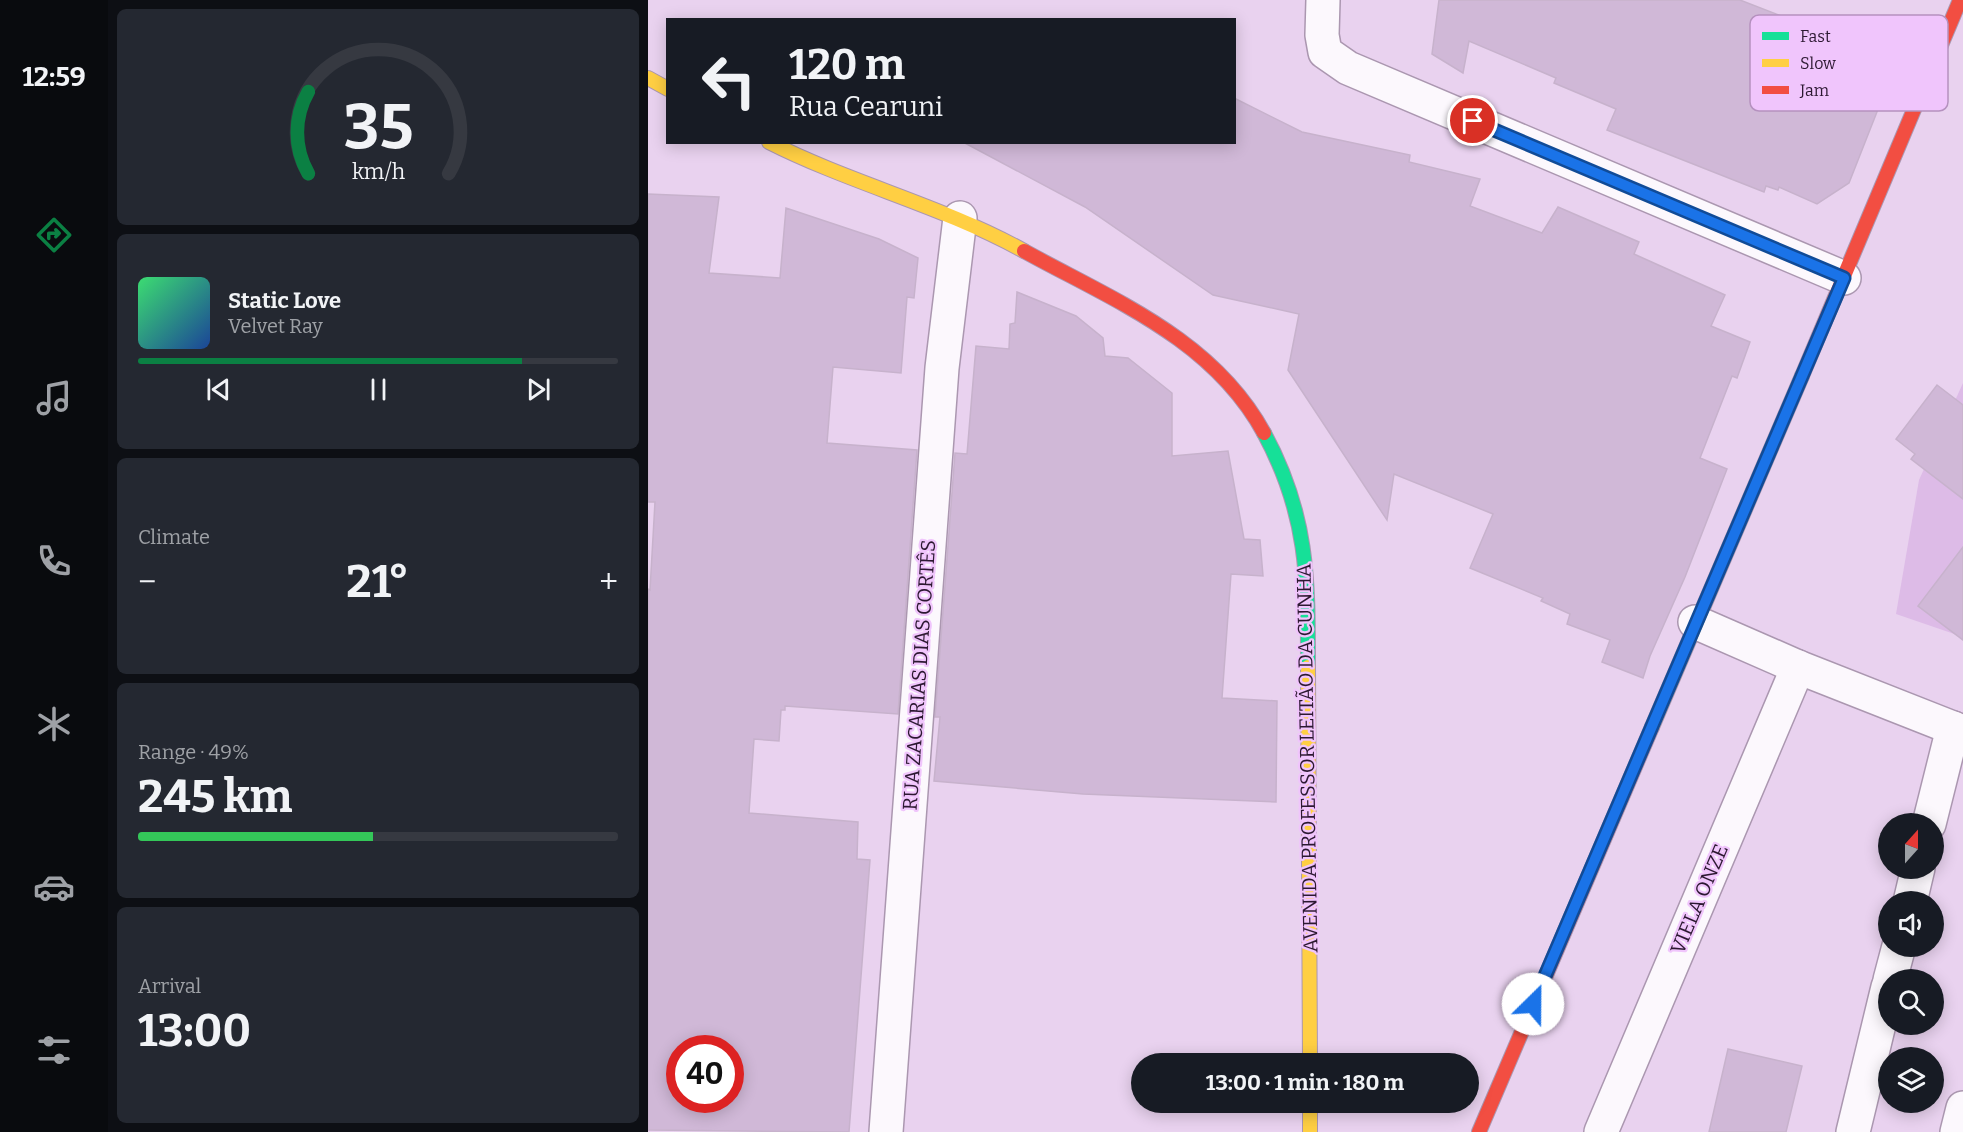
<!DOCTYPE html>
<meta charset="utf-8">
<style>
body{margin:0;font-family:Bitter,serif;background:#242831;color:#f1f3f6;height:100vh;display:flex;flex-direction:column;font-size:22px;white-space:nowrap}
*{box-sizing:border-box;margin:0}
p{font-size:20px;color:#9ea1a6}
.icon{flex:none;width:33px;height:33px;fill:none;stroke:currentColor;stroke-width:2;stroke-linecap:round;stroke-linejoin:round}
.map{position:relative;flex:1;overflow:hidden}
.drawer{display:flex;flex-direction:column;gap:9px;padding:9px;background:#0d0f14;width:540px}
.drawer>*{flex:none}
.hud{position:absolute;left:18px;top:18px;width:570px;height:126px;border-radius:0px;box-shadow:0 3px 15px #0003;background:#171b24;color:#f1f3f6;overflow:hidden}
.needle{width:39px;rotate:21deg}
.fabs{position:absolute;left:1230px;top:813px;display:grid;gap:12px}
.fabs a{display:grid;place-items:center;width:66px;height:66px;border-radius:50%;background:#171b24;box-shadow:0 3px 15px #0003;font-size:30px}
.speed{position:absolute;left:18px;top:1035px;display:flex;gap:12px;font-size:30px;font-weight:700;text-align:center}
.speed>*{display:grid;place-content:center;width:78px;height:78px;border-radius:50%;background:#171b24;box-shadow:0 3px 15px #0003;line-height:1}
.speed .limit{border:9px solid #d22;background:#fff;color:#111}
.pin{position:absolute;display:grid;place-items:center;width:51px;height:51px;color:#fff;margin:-26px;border:3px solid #fff;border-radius:50%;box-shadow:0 2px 6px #0007}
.me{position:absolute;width:66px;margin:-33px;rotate:23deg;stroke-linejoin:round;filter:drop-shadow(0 0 4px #0008)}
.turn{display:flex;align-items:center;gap:21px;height:126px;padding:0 24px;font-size:27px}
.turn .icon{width:78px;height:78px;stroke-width:2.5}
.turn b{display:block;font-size:42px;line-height:51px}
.big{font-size:45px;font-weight:700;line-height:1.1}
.drawer .widget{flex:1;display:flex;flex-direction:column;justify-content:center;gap:9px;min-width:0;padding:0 21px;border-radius:9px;background:#242831}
.drawer .dial{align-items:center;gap:0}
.dial svg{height:156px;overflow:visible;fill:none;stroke:#363941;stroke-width:7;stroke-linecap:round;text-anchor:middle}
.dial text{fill:#f1f3f6;stroke:none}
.song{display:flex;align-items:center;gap:18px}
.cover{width:72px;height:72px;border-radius:9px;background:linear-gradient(135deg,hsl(140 70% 55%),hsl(220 70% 35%))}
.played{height:6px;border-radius:3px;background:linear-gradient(90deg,#0b8043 80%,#363941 80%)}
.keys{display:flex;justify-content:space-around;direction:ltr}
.heat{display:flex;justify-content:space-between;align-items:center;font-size:33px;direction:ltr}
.charge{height:9px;border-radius:4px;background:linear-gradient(90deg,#34c759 49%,#363941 0)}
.trip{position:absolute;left:483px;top:1053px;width:348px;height:60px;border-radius:30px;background:#171b24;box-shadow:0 3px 15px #0003;font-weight:700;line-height:60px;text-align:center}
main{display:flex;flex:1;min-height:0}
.tabs{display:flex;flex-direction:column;width:108px;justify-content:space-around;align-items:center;background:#090b0e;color:#9ea1a6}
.tabs .icon{width:42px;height:42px}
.tabs .active{color:#0b8043}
.tabs b{font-size:27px;color:#f1f3f6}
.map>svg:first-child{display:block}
.green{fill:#ddbbe7}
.building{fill:#d0b8d7;stroke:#c7b2cc;stroke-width:1.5;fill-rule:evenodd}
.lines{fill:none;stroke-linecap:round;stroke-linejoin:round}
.street-casing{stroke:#ab97b0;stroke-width:36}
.fast-casing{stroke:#ab97b0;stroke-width:16}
.slow-casing{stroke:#ab97b0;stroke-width:16}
.jam-casing{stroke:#ab97b0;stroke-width:16}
.street{stroke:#fcf8fd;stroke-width:33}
.fast{stroke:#16e098;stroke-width:14}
.slow{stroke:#ffcf43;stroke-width:14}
.jam{stroke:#f24e42;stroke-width:14}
.route-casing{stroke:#114b97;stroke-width:15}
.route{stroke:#1a73e8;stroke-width:10}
.labels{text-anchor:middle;stroke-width:4.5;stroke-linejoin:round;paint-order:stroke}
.street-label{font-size:20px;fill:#2c1831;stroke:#f0c5fc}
.key{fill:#f0c5fc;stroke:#b591bf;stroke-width:1.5}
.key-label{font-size:16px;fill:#2c1831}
</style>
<main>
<nav class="tabs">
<b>12:59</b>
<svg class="icon active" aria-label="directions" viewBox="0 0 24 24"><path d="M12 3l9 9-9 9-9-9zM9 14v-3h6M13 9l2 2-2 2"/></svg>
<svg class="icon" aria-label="music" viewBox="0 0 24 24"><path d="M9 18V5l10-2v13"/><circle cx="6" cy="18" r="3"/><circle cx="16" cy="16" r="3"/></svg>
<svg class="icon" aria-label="phone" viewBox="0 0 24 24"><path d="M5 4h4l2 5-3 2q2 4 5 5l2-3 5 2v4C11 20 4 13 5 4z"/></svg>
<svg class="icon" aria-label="climate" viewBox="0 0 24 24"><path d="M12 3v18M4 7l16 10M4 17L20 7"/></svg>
<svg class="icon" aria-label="car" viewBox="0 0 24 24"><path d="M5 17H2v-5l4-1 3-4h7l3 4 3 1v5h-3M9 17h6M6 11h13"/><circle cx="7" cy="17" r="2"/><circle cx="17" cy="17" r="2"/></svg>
<svg class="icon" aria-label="filters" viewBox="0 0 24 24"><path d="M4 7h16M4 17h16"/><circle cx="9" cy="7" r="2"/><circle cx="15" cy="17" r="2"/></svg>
</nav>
<section class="drawer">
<div class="widget dial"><svg viewBox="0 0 100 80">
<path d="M14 69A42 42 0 1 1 86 69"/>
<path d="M14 69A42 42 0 0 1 14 27" stroke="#0b8043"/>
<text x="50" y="56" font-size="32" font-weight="700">35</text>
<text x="50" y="72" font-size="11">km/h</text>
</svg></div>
<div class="widget">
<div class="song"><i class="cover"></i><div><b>Static Love</b><p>Velvet Ray</p></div></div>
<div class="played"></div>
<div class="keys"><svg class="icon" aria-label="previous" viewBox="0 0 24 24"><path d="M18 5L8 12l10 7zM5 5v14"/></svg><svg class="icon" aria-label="pause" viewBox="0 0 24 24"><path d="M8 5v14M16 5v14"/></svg><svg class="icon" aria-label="next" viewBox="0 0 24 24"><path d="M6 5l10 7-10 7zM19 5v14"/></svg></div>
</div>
<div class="widget"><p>Climate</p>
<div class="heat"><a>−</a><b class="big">21°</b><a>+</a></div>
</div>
<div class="widget"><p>Range · 49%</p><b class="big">245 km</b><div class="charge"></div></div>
<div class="widget"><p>Arrival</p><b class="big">13:00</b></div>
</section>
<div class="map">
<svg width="1315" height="1132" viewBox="0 0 1315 1132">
<rect width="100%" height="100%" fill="#e9d2ef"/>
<!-- green -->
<polygon class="green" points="1315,383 1315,637 1248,614 1271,480"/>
<!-- building -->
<g class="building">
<polygon points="791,0 1092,0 1136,17 1131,26 1223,62 1216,80 1238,89 1201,183 1169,204 1131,187 1130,190 1118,186 1116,192 959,130 968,109 906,83 908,78 821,41 815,73 784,54"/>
<polygon points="586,98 654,132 762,155 761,162 832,179 822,206 894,233 910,207 991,242 986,254 1077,295 1063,326 1102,342 1089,378 1084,376 1052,458 1079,469 1037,577 1002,656 995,678 954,662 962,640 919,624 922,614 893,601 895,598 822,568 845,514 746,474 739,520 640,370 651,314 565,295 437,207 315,142 586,142"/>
<path d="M0,194L71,197L61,273L132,278L138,208L231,239L270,258L266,298L259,297L253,373L185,367L179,443L269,450L250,714L137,706V710H133L131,741L106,739L101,813L210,822L209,859L222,860L201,1132L0,1130V589L2,590L7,502H0ZM32,1048H82V1100H32Z"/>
<polygon points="369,292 428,316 455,338 457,356 480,358 524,393 524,456 580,451 596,539 612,540 615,576 583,574 574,698 629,701 628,802 435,794 286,781 292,717 287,717 307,453 319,454 328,346 361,349 362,324 367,323"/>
<polygon points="1289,385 1315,405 1315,499 1263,459 1267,454 1248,439"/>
<polygon points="1315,547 1315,640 1270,606"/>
<polygon points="1080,1049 1154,1066 1138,1132 1061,1132"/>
</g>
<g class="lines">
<!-- street casing -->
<g class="street-casing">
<g id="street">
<polyline points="675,0 674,35 677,52 700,68 1196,278"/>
<polyline points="1047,622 1150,667 1315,732"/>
<polyline points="1281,824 1305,728"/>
<polyline points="1262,902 1270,868"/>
<polyline points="1242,980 1251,946"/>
<polyline points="238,1132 294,368 312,218"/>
<polyline points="953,1132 1150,667"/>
<polyline points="1205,1132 1240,987"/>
<polyline points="1309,1132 1315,1108"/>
</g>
</g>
<!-- fast casing -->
<g class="fast-casing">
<path id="fast" d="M616,433C660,514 660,577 660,667"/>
</g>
<!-- slow casing -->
<g class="slow-casing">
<g id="slow">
<polyline points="0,78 20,89"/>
<path d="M121,142C204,184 295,206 376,251"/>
<polyline points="660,667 662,1064"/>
<polyline points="1004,727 1154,376"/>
<polyline points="662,1102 662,1132"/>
</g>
</g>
<!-- jam casing -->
<g class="jam-casing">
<g id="jam">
<path d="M376,251C465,300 565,339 616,433"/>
<polyline points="1154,376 1312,0"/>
<polyline points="831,1132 1004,727"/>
</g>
</g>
<!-- street -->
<use href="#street" class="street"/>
<!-- fast -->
<use href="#fast" class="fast"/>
<!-- slow -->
<use href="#slow" class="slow"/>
<!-- jam -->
<use href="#jam" class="jam"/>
</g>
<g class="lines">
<!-- route casing -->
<g class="route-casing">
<polyline id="route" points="825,121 1196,278 885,1004"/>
</g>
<!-- route -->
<use href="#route" class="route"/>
</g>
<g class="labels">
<!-- street labels -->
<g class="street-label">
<text transform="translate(271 675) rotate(-86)" y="7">RUA ZACARIAS DIAS CORTÊS</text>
<text transform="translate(659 758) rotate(-91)" y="7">AVENIDA PROFESSOR LEITÃO DA CUNHA</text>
<text transform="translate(1051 899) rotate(-67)" y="7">VIELA ONZE</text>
</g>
</g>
<!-- legend -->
<rect x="1102" y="15" width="198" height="96" rx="9" class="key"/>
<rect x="1114" y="32" width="27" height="8" fill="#16e098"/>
<rect x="1114" y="59" width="27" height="8" fill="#ffcf43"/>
<rect x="1114" y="86" width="27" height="8" fill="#f24e42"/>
<g class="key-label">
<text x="1152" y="42">Fast</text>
<text x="1152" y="69">Slow</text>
<text x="1152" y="96">Jam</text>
</g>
</svg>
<div class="fabs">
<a><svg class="needle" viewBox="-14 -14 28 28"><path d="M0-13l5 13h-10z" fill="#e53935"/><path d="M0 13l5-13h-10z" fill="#9ea1a6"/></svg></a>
<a><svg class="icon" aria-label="sound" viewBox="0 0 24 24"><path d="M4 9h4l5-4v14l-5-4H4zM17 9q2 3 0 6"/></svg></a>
<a><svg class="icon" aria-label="search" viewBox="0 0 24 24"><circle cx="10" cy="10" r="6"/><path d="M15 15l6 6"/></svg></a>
<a><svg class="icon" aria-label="layers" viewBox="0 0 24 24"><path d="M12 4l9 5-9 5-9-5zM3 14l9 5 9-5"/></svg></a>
</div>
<div class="speed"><div class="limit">40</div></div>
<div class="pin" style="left:825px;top:121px;background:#d93025"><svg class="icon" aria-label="arrive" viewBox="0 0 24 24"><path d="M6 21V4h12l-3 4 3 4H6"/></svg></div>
<svg class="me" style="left:885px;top:1004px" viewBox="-20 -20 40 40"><circle r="19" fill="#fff"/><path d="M0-13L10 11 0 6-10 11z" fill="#1a73e8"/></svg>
<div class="trip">13:00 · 1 min · 180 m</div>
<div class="hud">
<div class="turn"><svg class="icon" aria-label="left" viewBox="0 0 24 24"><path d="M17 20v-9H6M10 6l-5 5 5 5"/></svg><div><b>120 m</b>Rua Cearuni</div></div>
</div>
</div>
</main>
